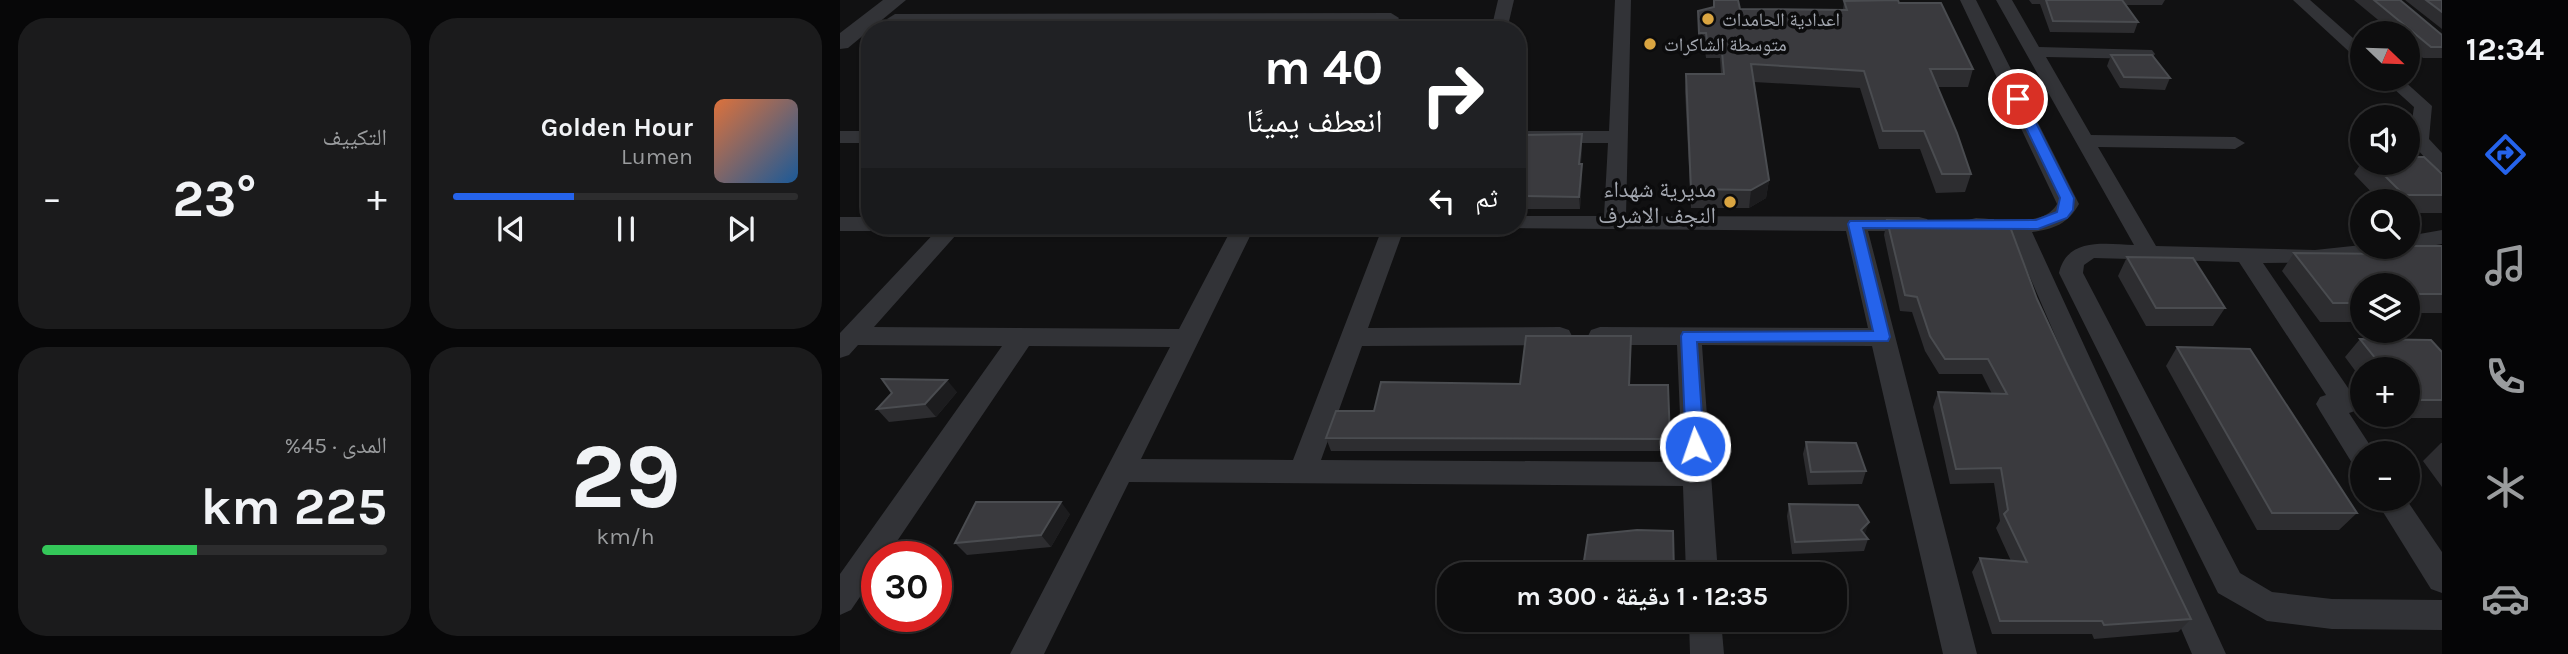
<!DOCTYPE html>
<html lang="ar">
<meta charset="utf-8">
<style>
body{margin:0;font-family:Karla,"Noto Naskh Arabic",sans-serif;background:#1b1b1c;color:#f1f3f6;direction:rtl;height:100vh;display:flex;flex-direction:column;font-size:26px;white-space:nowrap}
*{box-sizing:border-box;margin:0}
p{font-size:23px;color:#9a9c9e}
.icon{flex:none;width:38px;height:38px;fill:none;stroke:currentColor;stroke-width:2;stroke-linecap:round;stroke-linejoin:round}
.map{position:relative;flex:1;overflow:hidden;direction:ltr}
.details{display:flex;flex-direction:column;gap:18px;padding:18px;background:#070708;width:840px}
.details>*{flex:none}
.top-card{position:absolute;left:21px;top:21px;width:665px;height:214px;border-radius:28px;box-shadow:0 2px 5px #0004,0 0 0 2px #2d2d2e;direction:rtl;background:#202124;color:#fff;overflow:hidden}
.needle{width:46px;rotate:113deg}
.buttons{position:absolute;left:1510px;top:21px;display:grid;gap:14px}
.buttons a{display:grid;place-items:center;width:70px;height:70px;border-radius:50%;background:#0d0d0e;box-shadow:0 2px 5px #0004,0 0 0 2px #2d2d2e;font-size:35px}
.speed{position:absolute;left:21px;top:541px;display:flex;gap:14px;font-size:35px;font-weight:700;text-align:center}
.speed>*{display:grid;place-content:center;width:91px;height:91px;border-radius:50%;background:#0d0d0e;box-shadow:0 2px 5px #0004,0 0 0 2px #2d2d2e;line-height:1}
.speed .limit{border:10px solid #d22;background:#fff;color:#111}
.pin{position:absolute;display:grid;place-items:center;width:60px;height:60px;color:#fff;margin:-30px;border:4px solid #fff;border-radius:50%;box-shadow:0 2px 7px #0007}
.me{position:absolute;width:77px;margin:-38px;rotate:357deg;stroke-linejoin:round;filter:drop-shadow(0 0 5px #0008)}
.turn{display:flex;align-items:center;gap:24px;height:147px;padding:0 28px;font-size:32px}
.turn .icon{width:91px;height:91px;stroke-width:2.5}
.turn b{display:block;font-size:49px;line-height:60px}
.then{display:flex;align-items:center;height:66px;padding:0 28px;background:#0003;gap:14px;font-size:26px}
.big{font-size:52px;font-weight:700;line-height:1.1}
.details .tile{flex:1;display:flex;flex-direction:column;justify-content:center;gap:10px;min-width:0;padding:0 24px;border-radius:28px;background:#1b1b1c}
.details .dial{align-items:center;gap:0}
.dial b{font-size:91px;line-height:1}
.song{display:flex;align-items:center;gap:21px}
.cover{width:84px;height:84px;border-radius:10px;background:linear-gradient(135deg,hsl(20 70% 55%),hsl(210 70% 35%))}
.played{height:7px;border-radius:4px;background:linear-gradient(90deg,#2563eb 35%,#2d2d2e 35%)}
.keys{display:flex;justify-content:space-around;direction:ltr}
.heat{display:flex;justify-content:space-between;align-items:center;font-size:38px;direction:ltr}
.charge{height:10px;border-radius:5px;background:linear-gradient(90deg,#34c759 45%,#2d2d2e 0)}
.details .tiles{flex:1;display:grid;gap:18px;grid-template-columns:repeat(2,1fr)}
.trip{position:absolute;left:597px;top:562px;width:410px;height:70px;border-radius:28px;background:#0d0d0e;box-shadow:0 2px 5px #0004,0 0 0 2px #2d2d2e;font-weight:700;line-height:70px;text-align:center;direction:rtl}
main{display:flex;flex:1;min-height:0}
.menu{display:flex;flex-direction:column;width:126px;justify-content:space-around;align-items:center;background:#050506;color:#9a9c9e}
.menu .icon{width:49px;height:49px}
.menu .active{color:#2563eb}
.menu b{font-size:32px;color:#f1f3f6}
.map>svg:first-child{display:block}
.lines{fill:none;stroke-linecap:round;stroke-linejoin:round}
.minor{fill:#323337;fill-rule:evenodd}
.tertiary{fill:#323337;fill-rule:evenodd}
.wall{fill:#2d2d30}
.shaded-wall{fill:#1c1c1e}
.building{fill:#3a3a3e;stroke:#4a4c50;stroke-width:2}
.route{fill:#2563eb;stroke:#184099;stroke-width:2}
.poi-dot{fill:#daa541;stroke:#0c0c0d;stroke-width:2.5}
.labels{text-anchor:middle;stroke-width:7;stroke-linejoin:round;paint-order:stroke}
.far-poi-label{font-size:19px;fill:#a4a8b1;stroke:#0c0c0d;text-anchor:start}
.poi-label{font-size:23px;fill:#a4a8b1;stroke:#0c0c0d;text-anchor:end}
</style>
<main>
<nav class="menu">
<b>12:34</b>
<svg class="icon active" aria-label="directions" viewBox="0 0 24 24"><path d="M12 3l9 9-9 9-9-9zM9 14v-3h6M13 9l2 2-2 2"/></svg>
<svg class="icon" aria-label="music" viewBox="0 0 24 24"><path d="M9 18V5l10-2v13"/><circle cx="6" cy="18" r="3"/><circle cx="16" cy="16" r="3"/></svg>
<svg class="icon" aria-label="phone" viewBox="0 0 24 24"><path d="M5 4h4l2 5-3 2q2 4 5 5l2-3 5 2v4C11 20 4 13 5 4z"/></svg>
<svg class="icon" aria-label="climate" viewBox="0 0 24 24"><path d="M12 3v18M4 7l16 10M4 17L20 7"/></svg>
<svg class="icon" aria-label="car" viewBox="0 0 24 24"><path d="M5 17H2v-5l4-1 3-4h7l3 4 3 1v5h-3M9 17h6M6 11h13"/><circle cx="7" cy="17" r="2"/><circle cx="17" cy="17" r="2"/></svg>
</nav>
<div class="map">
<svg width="1602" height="654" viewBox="0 0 1602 654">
<rect width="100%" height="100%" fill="#111112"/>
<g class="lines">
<!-- minor -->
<g class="minor">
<polygon points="658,0 674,0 667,30 651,30"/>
<polygon points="775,0 791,0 786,216 1079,217 1087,219 1090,224 1087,229 1079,231 1028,231 1137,654 1103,654 1032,346 862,345 878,574 846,574 843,486 289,482 204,654 170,654 330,347 189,346 47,556 37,556 37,572 11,610 0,615 0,574 162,346 18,345 9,355 0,358 0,333 101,226 124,226 34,327 339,329 393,226 415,226 301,459 453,460 543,226 565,226 528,328 720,327 729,330 732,336 729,342 720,345 522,346 481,460 842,462 837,345 760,345 751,342 748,336 751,330 760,327 1028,328 1006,231 669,228 668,226 677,226 677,216 764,216 768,143 677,143 677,131 769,131"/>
<path d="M1120,0H1136L1239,204C1228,224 1214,229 1192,232L1386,654H1352L1171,233L1128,230L1125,225L1128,220L1136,218C1159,219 1204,228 1217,204Z"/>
<path d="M1156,0H1172L1199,47L1312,50L1315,54L1312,58L1306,59L1206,57L1251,135L1395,137L1405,143L1395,149L1258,147L1316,246L1475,250L1522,245V247H1568V236L1602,230V244L1568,250L1560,248L1557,252L1505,262L1423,263L1519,404L1515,411L1509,413L1535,453H1522V466L1512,463L1480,411L1476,404L1480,397L1486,395L1399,262L1254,258L1244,265L1243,273L1400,573L1432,592L1492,599L1602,600V630L1492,629L1427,621L1378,593L1219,273C1227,237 1265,244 1294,245Z"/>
<polygon points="1453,0 1470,0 1522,46 1522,59 1516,58"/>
<polygon points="551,13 559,18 557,21 55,24 47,19 55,14"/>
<polygon points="1543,79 1562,79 1592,106 1589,139 1602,153 1602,171 1595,169 1569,140 1574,107"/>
<rect x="0" y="131" width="30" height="12"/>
<polygon points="0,217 30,217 30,226 40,226 30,231 0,231"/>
<polygon points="1535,499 1566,499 1602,552 1602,593 1591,589"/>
<polygon points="849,620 881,620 884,654 850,654"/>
</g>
<!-- tertiary -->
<polygon class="tertiary" points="43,0 66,0 8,48 0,49 0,33"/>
</g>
<!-- wall -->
<g class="wall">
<polygon points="873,0 900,9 1003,10 1004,1 1058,0 1059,3 1133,69 1128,87 1097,87 1131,174 1125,192 1096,193 1080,149 1039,149 1020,88 914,82 929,180 926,198 909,208 851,208 845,91 846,74 881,74 880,58 866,58 865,50 858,50 858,11 873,7"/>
<polygon points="1189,0 1325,0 1322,5 1286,5 1298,22 1294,33 1210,32 1200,4 1192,4"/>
<polygon points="1514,0 1560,0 1602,35 1602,58 1583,58 1568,45 1568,33 1554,33"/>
<polygon points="1565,0 1602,0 1602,29"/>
<polygon points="1271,55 1330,78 1325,90 1280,88 1267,66"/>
<polygon points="742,146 741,164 742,164 742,176 740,209 682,209 681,196"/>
<polygon points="1522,162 1522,163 1568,163 1602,174 1602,213 1568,213 1568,201 1540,201 1514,174"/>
<polygon points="1047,220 1154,223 1197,299 1226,362 1351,619 1338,632 1254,639 1252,634 1152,634 1132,572 1140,558 1171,561 1156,528 1160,521 1154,483 1110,484 1093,407 1098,392 1152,394 1142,374 1099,374 1085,351 1072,312 1060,311 1044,235"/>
<polygon points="1602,246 1602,313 1568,313 1568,285 1522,285 1522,322 1480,322 1442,271 1454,253 1538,254 1544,247"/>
<polygon points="1287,257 1385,308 1373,326 1306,326 1278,276"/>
<polygon points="1520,339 1602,352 1602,418 1550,418 1548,415 1568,415 1568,369 1522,369 1522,380 1505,357"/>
<polygon points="1337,347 1517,513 1499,530 1417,530 1326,366"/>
<polygon points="791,349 790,385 830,439 829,451 491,451 486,438 534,411 680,384"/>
<polygon points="117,392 96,417 49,422 37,409"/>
<polygon points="966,442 1026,471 1022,484 968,485 963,454"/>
<polygon points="1601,443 1602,443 1602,487 1583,461"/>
<polygon points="949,504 1028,539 1024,551 952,554 947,516"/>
<polygon points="230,514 211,547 127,555 115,543"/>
<polygon points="737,620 834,620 834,629 738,628"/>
</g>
<!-- shaded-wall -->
<g class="shaded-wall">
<polygon points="742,134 742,146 740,176 739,164"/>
<polygon points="742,164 742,176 740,209 739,197"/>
<polygon points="929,180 926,198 909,208 911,190"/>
<polygon points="107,380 117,392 96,417 85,404"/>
<polygon points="221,502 230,514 211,547 201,535"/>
<polygon points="1029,522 1025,534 1021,530"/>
</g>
<!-- building -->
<g class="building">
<polygon points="874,0 898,0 900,9 1007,10 1004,1 1058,0 1059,3 1101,3 1133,69 1090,69 1117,133 1131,174 1102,174 1084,131 1043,131 1024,71 911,64 929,180 911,190 851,189 846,74 884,74 881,41 867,41 866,33 859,33 858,11 874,7"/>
<polygon points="1206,0 1282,0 1298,22 1213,21"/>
<polygon points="1534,0 1560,0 1602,35 1602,47 1591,47"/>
<polygon points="1586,0 1602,0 1602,12"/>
<polygon points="601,20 642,20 639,30 597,30"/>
<polygon points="1271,55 1312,55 1330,78 1284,77"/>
<polygon points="742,134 739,164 742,164 739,197 681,196 680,135"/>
<polygon points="1568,157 1584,157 1602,174 1602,195 1564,195 1532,163 1568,163"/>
<polygon points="1047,220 1107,223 1153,220 1154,223 1169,224 1197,299 1226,362 1351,619 1264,625 1262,621 1160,621 1140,558 1187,562 1164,514 1168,510 1161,468 1116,469 1098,392 1167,394 1148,359 1105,359 1090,336 1077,297 1065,295"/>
<polygon points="1568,246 1602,246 1602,294 1568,294 1568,285 1522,285 1522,303 1493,303 1454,253 1552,254 1546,247 1568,247"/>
<polygon points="1287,257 1353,258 1385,308 1316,308"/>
<polygon points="686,336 791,336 789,385 828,385 830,439 486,438 496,411 534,411 541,382 680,384"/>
<polygon points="1520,339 1591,340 1602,352 1602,400 1568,400 1568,369 1544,369"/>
<polygon points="1337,347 1410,349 1517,513 1432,513"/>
<polygon points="42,379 107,380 85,404 37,409 52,393"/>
<polygon points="966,442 1016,443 1026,471 971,472"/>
<polygon points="136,502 221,502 201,535 115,543"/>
<polygon points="949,504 1018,505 1029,522 1021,530 1028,539 955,542"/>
<polygon points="797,530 833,531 834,574 742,574 748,535"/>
</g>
<!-- route -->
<polygon class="route" points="1178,95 1184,99 1234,198 1233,210 1227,218 1198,229 1023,228 1050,337 1048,341 857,342 864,446 861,452 855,454 848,452 846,446 841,336 843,332 1033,331 1008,224 1010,221 1196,220 1217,212 1220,198 1172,99"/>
<!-- markers -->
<g class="poi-dot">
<circle cx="868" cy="19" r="7"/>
<circle cx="810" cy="44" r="7"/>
<circle cx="890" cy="202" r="7"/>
</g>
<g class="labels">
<!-- far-poi labels -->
<g class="far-poi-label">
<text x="882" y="26">اعدادية الحامدات</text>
<text x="824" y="51">متوسطة الشاكرات</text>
</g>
<!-- poi labels -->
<g class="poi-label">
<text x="876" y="197">مديرية شهداء<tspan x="876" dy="26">النجف الاشرف</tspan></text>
</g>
</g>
</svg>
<div class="buttons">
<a><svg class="needle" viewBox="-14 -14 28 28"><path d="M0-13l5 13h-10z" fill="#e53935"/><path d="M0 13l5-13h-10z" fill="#9a9c9e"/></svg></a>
<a><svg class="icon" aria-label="sound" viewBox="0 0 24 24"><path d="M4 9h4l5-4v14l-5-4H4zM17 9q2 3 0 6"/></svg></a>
<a><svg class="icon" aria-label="search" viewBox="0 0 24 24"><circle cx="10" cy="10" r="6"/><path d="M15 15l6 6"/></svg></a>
<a><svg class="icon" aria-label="layers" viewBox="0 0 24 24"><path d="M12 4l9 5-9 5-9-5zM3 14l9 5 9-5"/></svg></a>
<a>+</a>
<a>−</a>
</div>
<div class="speed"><div class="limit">30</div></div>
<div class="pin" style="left:1178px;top:99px;background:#d93025"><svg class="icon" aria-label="arrive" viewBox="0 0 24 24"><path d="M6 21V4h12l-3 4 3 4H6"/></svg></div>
<svg class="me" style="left:855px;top:446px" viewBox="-20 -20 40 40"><circle r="17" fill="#2563eb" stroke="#fff" stroke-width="3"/><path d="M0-11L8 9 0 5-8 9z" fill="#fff"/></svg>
<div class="trip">12:35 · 1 دقيقة · 300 m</div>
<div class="top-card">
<div class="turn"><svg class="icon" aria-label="right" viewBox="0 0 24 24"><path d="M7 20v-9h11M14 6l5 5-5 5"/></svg><div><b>40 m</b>انعطف يمينًا</div></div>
<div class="then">ثم<svg class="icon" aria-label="left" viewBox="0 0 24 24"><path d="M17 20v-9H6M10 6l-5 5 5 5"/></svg></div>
</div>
</div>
<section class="details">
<div class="tiles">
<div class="tile">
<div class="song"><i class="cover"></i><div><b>Golden Hour</b><p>Lumen</p></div></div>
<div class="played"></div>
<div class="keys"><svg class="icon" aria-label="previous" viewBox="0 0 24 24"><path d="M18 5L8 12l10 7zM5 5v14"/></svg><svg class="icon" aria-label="pause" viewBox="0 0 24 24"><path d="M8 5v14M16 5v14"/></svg><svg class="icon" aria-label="next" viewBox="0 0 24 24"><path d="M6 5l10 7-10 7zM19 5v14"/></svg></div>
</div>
<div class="tile"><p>التكييف</p>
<div class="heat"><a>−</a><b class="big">23°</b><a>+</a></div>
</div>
<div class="tile dial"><b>29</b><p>km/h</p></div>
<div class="tile"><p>المدى · 45%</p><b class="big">225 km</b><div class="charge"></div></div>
</div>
</section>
</main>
